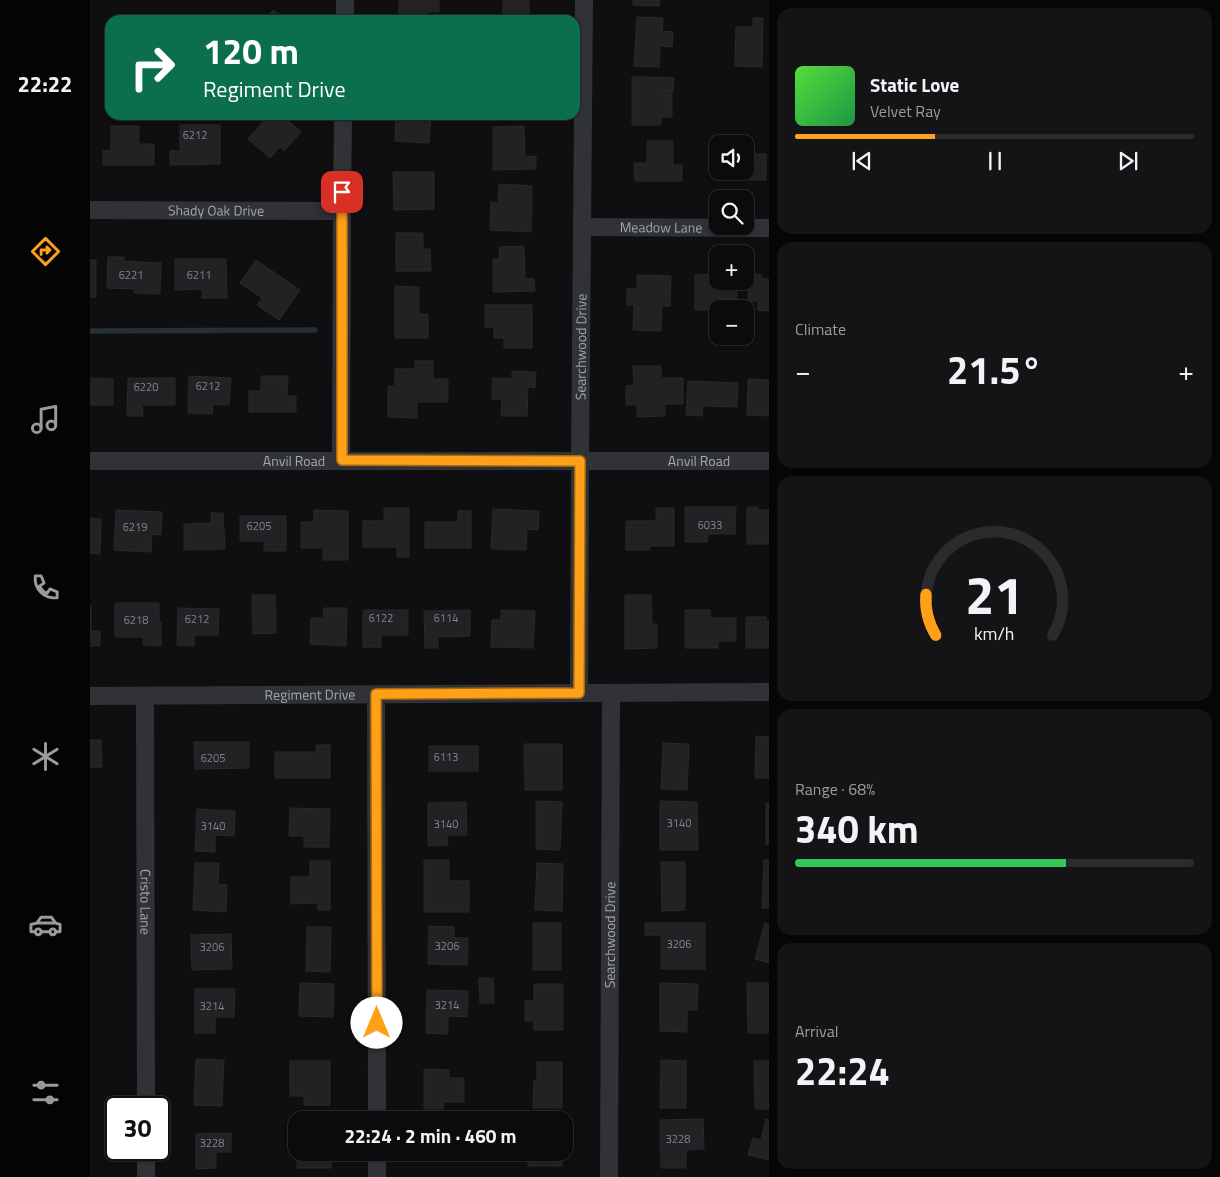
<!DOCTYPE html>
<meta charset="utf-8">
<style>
body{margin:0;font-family:"Titillium Web",sans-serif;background:#141416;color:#f1f3f6;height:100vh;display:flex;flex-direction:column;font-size:19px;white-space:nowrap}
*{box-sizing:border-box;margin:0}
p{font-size:16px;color:#9a9b9d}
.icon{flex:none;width:28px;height:28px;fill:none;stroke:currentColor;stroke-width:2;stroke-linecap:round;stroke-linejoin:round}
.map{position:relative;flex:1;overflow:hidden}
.details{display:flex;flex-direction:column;gap:8px;padding:8px;background:#060607;width:451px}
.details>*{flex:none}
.banner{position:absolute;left:15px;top:15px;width:475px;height:105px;border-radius:15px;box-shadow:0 1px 4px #0004,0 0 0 1px #2b2b2e;background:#0b6e4f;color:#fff;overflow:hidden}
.tools{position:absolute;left:619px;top:135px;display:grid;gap:10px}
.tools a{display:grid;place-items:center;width:45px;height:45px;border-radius:10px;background:#0b0b0d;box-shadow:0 1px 4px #0004,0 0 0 1px #2b2b2e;font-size:25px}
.speed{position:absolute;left:15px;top:1096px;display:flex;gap:10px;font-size:25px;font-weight:700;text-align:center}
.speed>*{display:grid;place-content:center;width:65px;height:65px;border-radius:50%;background:#0b0b0d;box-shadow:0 1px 4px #0004,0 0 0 1px #2b2b2e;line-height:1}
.speed .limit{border:2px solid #111;border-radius:8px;background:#fff;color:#111}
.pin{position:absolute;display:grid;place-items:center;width:42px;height:42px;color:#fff;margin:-21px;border-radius:10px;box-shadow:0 2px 8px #0006}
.me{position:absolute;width:55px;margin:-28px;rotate:0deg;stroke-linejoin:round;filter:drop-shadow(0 0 4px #0008)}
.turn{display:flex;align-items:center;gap:18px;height:105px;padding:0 15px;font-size:22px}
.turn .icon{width:65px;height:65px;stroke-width:2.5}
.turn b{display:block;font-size:35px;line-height:42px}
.big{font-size:38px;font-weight:700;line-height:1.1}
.details .widget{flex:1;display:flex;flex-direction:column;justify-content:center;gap:8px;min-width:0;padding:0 18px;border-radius:15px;background:#141416}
.details .dial{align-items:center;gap:0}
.dial svg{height:130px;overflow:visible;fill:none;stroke:#2b2b2e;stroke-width:7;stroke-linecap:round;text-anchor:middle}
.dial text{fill:#f1f3f6;stroke:none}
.song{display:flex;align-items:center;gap:15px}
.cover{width:60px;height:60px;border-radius:8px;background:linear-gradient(135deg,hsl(110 70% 55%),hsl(140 70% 35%))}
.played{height:5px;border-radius:2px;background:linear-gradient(90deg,#ffa019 35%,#2b2b2e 35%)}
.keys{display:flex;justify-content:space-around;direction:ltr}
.heat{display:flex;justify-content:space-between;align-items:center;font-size:28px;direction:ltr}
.charge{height:8px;border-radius:4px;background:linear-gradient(90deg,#34c759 68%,#2b2b2e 0)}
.trip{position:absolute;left:198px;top:1111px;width:285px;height:50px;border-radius:15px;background:#0b0b0d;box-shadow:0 1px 4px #0004,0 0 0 1px #2b2b2e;font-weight:700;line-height:50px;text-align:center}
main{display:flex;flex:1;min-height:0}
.tab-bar{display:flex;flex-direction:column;width:90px;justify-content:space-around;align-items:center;background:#040405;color:#9a9b9d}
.tab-bar .icon{width:35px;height:35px}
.tab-bar .current{color:#ffa019}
.tab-bar b{font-size:22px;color:#f1f3f6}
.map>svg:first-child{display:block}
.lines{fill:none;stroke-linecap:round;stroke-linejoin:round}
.stream{stroke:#252f35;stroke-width:5.5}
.building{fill:#222225;stroke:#29292d}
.street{stroke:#303236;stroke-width:18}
.route-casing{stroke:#a66810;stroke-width:12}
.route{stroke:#ffa019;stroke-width:9}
.labels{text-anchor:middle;stroke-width:5;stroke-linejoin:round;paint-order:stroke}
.number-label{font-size:11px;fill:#7f858f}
.street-label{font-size:14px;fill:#9fa7b3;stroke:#0a0b0c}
</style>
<main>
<nav class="tab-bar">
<b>22:22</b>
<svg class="icon current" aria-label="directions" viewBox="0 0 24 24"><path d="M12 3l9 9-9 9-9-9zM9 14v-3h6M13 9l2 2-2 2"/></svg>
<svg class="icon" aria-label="music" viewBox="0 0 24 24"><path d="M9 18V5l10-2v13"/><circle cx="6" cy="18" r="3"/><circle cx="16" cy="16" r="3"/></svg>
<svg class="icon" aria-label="phone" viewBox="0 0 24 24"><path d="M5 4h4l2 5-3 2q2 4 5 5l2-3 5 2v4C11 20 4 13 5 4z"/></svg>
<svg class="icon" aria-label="climate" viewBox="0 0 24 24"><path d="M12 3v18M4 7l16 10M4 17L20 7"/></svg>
<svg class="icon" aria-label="car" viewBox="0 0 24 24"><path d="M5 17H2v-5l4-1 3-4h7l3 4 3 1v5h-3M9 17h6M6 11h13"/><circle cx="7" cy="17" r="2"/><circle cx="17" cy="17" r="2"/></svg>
<svg class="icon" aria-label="filters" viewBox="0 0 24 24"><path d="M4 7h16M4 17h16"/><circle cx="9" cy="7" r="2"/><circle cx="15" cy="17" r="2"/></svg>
</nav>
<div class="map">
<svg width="679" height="1177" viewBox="0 0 679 1177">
<rect width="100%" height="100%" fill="#0f0f11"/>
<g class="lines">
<!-- stream -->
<polyline class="stream" points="0,331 225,330"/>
</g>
<!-- building -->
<g class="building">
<polygon points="309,0 349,0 349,12 337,12 337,19 309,19"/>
<rect x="413" y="0" width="26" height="20"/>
<polygon points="543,0 570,0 569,6 543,5"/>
<polygon points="183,10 198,20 176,20"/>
<polygon points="547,17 573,18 572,31 583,32 582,47 570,46 569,67 544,66"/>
<polygon points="663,18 673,18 672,67 645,66 646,27 663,27"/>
<polygon points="542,77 560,77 560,91 582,91 582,117 571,117 571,125 542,125"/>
<polygon points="562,77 584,78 583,91 561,89"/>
<polygon points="179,115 192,115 211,132 194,151 190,147 180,158 158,139"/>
<polygon points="306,115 341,115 339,143 305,141"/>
<polygon points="90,125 130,125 130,164 80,165 80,151 90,151"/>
<polygon points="21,126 49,126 49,144 64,144 64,165 13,165 13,151 21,151"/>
<polygon points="434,126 435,157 446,156 446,169 403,170 403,127"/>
<polygon points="557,141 583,141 583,165 592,165 592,181 545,181 544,163 557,163"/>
<polygon points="626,152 628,152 628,171 655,171 655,152 661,152 661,154 676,154 676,180 626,180"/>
<polygon points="303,172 344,172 344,209 304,210"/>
<polygon points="409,184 442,186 441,232 400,230 401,202 408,203"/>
<polygon points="306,233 333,233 333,249 340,249 341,271 306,271"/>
<polygon points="434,246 435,279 444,279 445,291 403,292 403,259 410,259 409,247"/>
<polygon points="18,257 34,257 34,261 71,263 70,294 44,293 44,289 17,288"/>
<polygon points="85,259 136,259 137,298 112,298 112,289 85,290"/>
<rect x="0" y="260" width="6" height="37"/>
<polygon points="166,260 210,290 189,320 167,305 172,298 150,283"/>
<polygon points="628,274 628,281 647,281 647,302 621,302 621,310 605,310 605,275"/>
<polygon points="659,274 671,275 671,278 679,279 679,311 668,310 668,301 658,301"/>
<polygon points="547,275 581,276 580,306 572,306 571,331 543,330 544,305 537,305 537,289 547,289"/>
<polygon points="305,286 329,287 329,314 338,314 338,338 305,338"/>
<polygon points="395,305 442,305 442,348 414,348 414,338 404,338 404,327 395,327"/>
<polygon points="325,361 343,361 343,379 358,379 358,402 327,402 327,418 298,417 298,386 305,386 305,369 325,369"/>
<polygon points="543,366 571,366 571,378 593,378 593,404 575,404 575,416 547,417 547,405 536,405 536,386 544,385"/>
<polygon points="422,371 446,372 445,388 438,387 437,416 411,416 412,399 402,399 403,378 422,379"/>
<polygon points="99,376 141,378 139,405 123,404 122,414 98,413"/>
<polygon points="171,376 198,376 197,396 206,396 206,412 159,412 159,391 171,391"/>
<polygon points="0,378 23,379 23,405 0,405"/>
<polygon points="38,378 85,378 85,405 52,405 53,416 37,416"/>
<polygon points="658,379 679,380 679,416 657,415"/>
<polygon points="598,381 648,383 647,407 613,406 612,416 596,415"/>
<polygon points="595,507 646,507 645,534 618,534 617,542 595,542"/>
<polygon points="657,507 668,507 668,510 679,510 679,544 657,544"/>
<polygon points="294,508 319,508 319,557 307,557 307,547 273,547 273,521 294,521"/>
<polygon points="566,508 584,508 584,546 560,546 560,550 536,550 536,521 566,521"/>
<polygon points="403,509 449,511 448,530 437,529 436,550 401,549"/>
<polygon points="26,510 72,512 71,535 62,534 61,552 24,550"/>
<polygon points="224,510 258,511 258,560 233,560 233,548 211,548 211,522 224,522"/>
<polygon points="368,511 381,511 381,548 335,548 335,522 368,522"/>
<polygon points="121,513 133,513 135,549 94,550 94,524 122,523"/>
<polygon points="150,516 196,516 196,551 174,551 174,541 150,541"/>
<polygon points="0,518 11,519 10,554 0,553"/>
<polygon points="162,595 185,595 186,633 163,634"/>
<polygon points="535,595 561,595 562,624 567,624 567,648 535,649"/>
<polygon points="25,603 69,603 69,623 71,623 71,646 53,645 54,637 25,637"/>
<polygon points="0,606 1,606 1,631 10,631 10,646 0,646"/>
<polygon points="88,608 129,609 128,635 104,635 104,646 87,645"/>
<polygon points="234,608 257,608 256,646 220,644 221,618 233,618"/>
<polygon points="273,610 318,610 318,635 291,635 291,647 273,647"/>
<polygon points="380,610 380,636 348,637 348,648 335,648 334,611"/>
<polygon points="411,610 445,611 443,648 401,647 402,620 411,620"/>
<polygon points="595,610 620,610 620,618 646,618 646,641 628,641 628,648 595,648"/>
<polygon points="656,617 676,617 676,621 679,621 679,648 656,648"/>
<polygon points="666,736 679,737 679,778 665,778"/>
<polygon points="0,740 11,740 12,767 0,767"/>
<polygon points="104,742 159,742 159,768 105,769"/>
<polygon points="573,743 599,744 597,790 571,789"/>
<polygon points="434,744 472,744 472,790 435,790"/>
<polygon points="226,745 240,745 240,778 185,778 185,752 226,752"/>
<rect x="339" y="746" width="49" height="25"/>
<polygon points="446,801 472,802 470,850 446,849"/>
<polygon points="570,801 607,802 608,850 570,850"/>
<polygon points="376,802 377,835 357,835 358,845 338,846 338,803"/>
<polygon points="676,803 679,803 679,844 676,845"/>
<polygon points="200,808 240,809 239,847 214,847 214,836 199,836"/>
<polygon points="107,809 145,811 144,836 125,835 125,852 105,851"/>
<polygon points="334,860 359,860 359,881 379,881 379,912 334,912"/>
<polygon points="674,860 679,860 679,908 672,908"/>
<polygon points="220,861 240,861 240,910 228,910 228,903 201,904 201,877 220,877"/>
<polygon points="571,862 595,862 595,910 572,911"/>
<polygon points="105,863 129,863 128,884 137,885 136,912 103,910"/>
<polygon points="447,863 473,864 472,911 445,910"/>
<rect x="443" y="923" width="28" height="47"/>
<polygon points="555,923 615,923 615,969 571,969 571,935 555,935"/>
<polygon points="675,923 679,924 679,963 665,959"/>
<polygon points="339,926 364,927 364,938 378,938 377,965 338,964"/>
<polygon points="217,927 241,927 240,972 216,971"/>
<polygon points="141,934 142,969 102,970 101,935"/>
<polygon points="389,978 403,978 404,1003 390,1003"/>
<polygon points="210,983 244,984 243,1017 209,1016"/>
<polygon points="570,983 608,984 607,1010 597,1010 597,1032 570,1031"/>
<polygon points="657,983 679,983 679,1033 658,1033"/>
<polygon points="444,984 473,984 473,1030 444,1030 444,1021 435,1021 435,1001 444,1001"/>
<polygon points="105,989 145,989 144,1017 125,1017 125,1033 105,1033"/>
<polygon points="337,990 378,991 377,1017 358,1016 358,1034 336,1033"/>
<polygon points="106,1059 134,1060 132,1106 104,1105"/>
<polygon points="571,1060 596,1061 596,1108 570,1108"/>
<polygon points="200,1061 240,1061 240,1105 214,1105 214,1096 200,1096"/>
<polygon points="664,1061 679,1061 679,1109 665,1109"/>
<polygon points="447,1062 472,1062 472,1108 443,1108 444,1080 447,1080"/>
<polygon points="334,1069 359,1070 359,1078 374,1078 374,1102 354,1102 353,1109 334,1109"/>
<polygon points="613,1119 614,1149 596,1150 596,1168 571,1168 570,1120"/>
<polygon points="676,1119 679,1120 679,1160 658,1155 663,1138 671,1140"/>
<polygon points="141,1133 141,1152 126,1152 126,1168 106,1169 106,1134"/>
<rect x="207" y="1152" width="34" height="16"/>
<polygon points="438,1152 473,1152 472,1166 438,1166"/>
</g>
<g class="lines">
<!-- street -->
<g class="street">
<polyline points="255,20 255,0"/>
<path id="s1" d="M0,210L252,211"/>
<path id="s2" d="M492,227L679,228"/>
<polyline points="251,460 252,211 253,115"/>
<path id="s3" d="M0,461H679"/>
<path id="s4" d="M489,693L490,461L494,0"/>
<polyline points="286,694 287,1120"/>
<path id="s5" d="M0,696L679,692"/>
<path id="s6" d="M55,697L56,1108"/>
<polyline points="56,1150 56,1177"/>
<polyline points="287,1152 287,1177"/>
<path id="s7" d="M519,1177L521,693"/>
</g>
</g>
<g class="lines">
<!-- route casing -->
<g class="route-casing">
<polyline id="route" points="252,192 252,460 490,461 489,693 286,694 287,1023"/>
</g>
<!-- route -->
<use href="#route" class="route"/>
</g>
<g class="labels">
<!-- number labels -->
<g class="number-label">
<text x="105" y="139">6212</text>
<text x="41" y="279">6221</text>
<text x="109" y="279">6211</text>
<text x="118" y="390">6212</text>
<text x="56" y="391">6220</text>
<text x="620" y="529">6033</text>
<text x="169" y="530">6205</text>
<text x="45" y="531">6219</text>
<text x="291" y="622">6122</text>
<text x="356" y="622">6114</text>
<text x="107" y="623">6212</text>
<text x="46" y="624">6218</text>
<text x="356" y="761">6113</text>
<text x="123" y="762">6205</text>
<text x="589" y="827">3140</text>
<text x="356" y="828">3140</text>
<text x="123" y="830">3140</text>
<text x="589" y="948">3206</text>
<text x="357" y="950">3206</text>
<text x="122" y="951">3206</text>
<text x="357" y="1009">3214</text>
<text x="122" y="1010">3214</text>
<text x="588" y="1143">3228</text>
<text x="122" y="1147">3228</text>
</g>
<!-- street labels -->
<g class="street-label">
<text dy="5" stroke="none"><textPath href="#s1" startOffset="126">Shady Oak Drive</textPath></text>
<text dy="5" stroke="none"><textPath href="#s2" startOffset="79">Meadow Lane</textPath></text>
<text dy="5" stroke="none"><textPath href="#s4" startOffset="346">Searchwood Drive</textPath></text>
<text dy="5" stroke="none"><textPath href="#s3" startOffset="204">Anvil Road</textPath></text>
<text dy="5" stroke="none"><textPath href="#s3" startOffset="609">Anvil Road</textPath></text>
<text dy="5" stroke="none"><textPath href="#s5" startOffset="220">Regiment Drive</textPath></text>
<text dy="5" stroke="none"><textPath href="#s6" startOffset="205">Cristo Lane</textPath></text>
<text dy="5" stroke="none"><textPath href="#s7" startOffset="242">Searchwood Drive</textPath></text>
</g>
</g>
</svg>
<div class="tools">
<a><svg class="icon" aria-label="sound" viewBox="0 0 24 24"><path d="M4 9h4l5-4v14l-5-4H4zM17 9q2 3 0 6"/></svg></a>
<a><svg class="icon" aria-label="search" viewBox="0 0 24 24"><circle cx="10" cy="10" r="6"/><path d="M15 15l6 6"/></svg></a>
<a>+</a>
<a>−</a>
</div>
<div class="speed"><div class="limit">30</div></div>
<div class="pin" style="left:252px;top:192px;background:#d93025"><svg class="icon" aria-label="arrive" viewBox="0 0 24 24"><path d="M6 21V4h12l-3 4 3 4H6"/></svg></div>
<svg class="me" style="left:287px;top:1023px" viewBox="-20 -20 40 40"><circle r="19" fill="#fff"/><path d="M0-13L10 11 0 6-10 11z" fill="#ffa019"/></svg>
<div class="trip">22:24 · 2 min · 460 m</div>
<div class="banner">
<div class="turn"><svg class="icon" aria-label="right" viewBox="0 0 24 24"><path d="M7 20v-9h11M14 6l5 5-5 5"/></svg><div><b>120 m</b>Regiment Drive</div></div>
</div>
</div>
<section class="details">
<div class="widget">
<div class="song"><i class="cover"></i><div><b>Static Love</b><p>Velvet Ray</p></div></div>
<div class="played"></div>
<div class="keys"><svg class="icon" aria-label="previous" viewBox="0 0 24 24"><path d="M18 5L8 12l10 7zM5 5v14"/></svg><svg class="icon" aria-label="pause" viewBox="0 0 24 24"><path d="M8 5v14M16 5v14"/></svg><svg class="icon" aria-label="next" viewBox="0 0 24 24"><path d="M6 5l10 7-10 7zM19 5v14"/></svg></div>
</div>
<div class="widget"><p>Climate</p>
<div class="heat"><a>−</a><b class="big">21.5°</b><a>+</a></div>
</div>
<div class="widget dial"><svg viewBox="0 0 100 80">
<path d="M14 69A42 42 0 1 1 86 69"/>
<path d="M14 69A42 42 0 0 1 8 44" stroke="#ffa019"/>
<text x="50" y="56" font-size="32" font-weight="700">21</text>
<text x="50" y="72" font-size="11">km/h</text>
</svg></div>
<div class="widget"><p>Range · 68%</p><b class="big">340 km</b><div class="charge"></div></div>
<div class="widget"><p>Arrival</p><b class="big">22:24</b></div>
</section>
</main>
